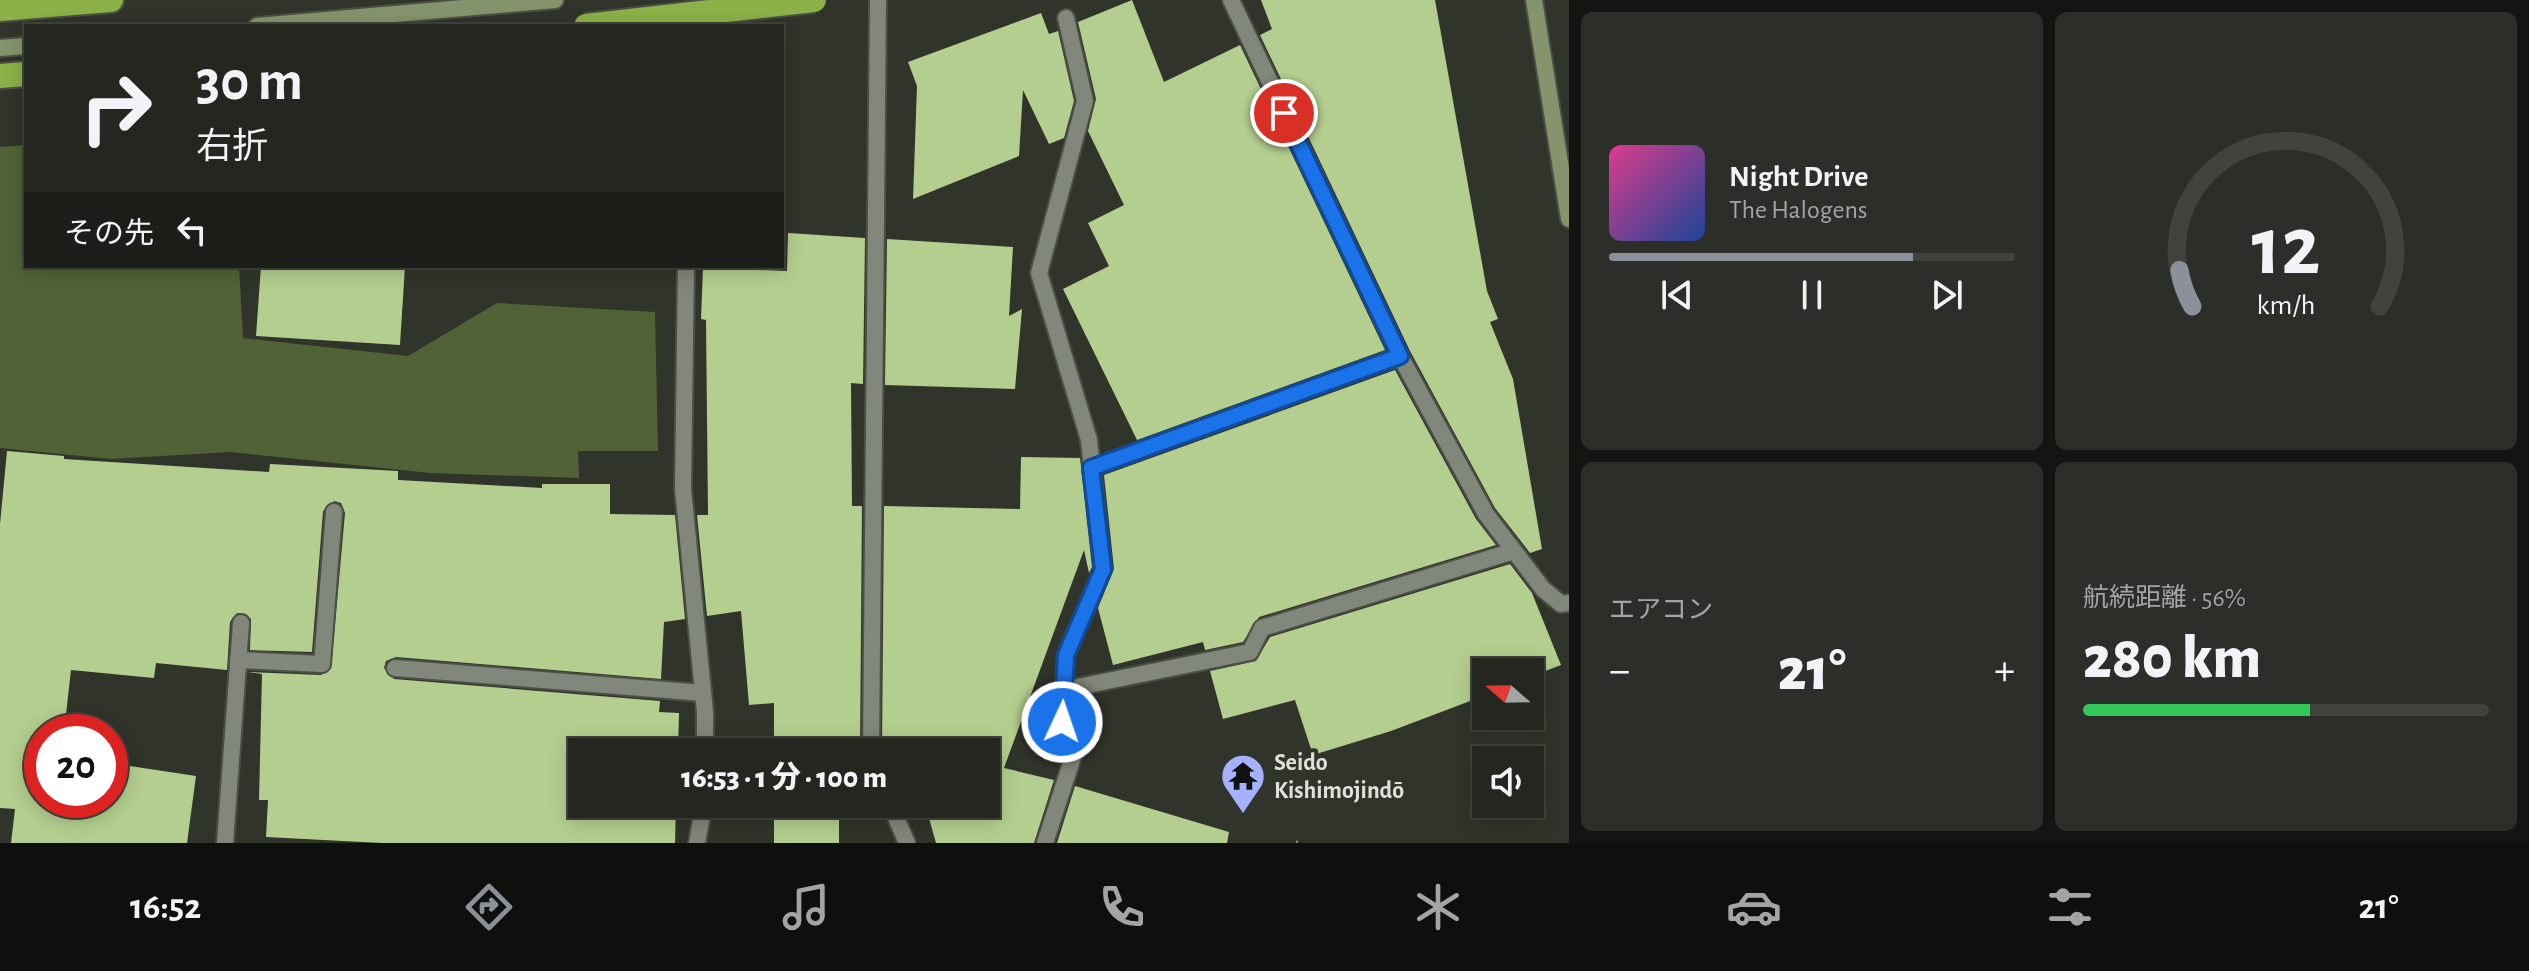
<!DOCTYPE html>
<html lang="ja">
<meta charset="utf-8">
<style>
body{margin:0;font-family:"Alegreya Sans","Noto Sans JP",sans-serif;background:#2c2f29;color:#f1f3f6;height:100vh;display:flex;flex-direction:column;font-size:30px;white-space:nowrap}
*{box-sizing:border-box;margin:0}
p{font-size:26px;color:#a3a5a5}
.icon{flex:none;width:44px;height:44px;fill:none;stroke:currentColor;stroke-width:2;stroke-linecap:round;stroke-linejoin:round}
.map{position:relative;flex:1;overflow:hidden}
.panel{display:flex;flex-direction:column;gap:12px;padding:12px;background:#141512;width:960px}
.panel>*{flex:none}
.hud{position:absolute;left:24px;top:24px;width:760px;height:244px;border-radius:0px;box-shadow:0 4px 20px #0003,0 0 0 2px #41443e;background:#242720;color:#f1f3f6;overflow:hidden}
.needle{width:52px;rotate:290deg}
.buttons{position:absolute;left:1472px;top:658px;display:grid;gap:16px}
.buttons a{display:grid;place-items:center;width:72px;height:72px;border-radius:0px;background:#242720;box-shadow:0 4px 20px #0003,0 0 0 2px #41443e;font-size:40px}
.speed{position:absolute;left:24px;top:714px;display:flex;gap:16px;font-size:40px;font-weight:700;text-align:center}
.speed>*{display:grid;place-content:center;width:104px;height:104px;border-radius:50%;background:#242720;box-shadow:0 4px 20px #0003,0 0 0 2px #41443e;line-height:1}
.speed .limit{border:12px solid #d22;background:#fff;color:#111}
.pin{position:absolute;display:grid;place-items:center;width:68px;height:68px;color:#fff;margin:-34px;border:4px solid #fff;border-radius:50%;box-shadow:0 2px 8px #0007}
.me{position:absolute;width:88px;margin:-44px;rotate:3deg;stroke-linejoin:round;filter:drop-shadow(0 0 6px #0008)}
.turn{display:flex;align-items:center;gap:28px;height:168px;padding:0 40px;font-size:36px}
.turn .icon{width:104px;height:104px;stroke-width:2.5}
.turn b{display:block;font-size:56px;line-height:68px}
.then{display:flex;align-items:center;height:76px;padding:0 40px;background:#0003;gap:16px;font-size:30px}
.big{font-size:60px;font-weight:800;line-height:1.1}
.panel .card{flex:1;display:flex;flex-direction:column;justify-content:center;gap:12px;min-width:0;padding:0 28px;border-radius:12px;background:#2c2f29}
.panel .dial{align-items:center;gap:0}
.dial svg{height:208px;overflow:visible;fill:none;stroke:#41443e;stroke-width:7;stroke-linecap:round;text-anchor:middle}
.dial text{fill:#f1f3f6;stroke:none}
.song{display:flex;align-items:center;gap:24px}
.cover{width:96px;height:96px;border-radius:12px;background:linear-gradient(135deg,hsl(330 70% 55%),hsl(220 70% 35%))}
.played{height:8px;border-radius:4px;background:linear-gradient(90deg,#8c9099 75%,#41443e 75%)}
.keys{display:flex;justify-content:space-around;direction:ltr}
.heat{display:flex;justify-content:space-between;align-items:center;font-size:44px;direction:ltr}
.charge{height:12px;border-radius:6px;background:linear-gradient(90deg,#34c759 56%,#41443e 0)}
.panel .tiles{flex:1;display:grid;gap:12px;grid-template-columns:repeat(2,1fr)}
.trip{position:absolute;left:568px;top:738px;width:432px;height:80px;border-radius:0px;background:#242720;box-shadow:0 4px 20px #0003,0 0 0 2px #41443e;font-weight:800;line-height:80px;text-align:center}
.tabs{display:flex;height:128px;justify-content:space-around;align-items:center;background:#0e100d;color:#a3a5a5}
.tabs .icon{width:56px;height:56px}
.tabs .selected{color:#8c9099}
.tabs b{font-size:36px;color:#f1f3f6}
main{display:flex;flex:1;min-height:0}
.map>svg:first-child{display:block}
.green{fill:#516336}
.building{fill:#b4ce8f}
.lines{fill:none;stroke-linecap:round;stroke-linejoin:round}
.service-casing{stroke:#4b4f46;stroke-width:20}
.minor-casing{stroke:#4b4f46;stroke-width:20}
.secondary-casing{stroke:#4b4f46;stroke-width:20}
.motorway-casing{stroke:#4b4f46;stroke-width:28}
.path{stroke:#82867e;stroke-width:5;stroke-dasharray:2 6;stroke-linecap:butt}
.service{stroke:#82877b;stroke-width:16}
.minor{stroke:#82877b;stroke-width:16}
.secondary{stroke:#85946c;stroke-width:16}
.motorway{stroke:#8bb148;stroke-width:24}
.motorway-bridge-casing{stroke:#4b4f46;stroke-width:28;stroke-linecap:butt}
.motorway-bridge{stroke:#8bb148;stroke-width:24}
.route-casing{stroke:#114b97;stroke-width:20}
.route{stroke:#1a73e8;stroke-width:14}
.labels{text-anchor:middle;stroke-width:8;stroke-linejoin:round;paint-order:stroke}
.poi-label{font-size:24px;font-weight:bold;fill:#dee1db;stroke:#30342a;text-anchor:start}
</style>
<main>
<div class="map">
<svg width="1569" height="843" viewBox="0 0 1569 843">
<rect width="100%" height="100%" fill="#30342a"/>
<!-- green -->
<polygon class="green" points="26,145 26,266 239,266 243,338 408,356 497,303 655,312 658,451 578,451 579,478 430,473 230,452 111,459 0,448 0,147"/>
<!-- building -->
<g class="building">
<polygon points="1132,0 1164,82 1240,45 1385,350 1137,440 1063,289 1109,266 1088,223 1124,205 1088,131 1096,99 1078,22"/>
<polygon points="1261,0 1435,0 1487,291 1498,319 1490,322 1513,379 1542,549 1530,553 1495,508 1410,351 1260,35 1272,29"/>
<polygon points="1041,13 1049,34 1058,31 1074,101 1064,138 1049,144 1023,90 1019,156 913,199 917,86 908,62"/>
<polygon points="788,233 865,238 863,384 851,383 852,506 862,506 860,752 774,752 774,703 749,705 741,611 707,616 697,515 708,515 706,320 701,319 703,268 787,271"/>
<polygon points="887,239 1013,247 1009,316 1022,309 1015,389 885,385"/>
<polygon points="261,266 405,266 400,345 256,336"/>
<polygon points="1395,370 1476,519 1496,545 1259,617 1243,642 1205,650 1203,642 1113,665 1098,608 1114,569 1104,475"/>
<polygon points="7,451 64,456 64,459 269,472 270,464 398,471 398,480 542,488 542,484 610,484 610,514 675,515 685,619 664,622 661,679 396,657 386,661 384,668 394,679 660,701 659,712 679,713 678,752 582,752 582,804 676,804 675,843 382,843 266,837 268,800 259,800 262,674 248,672 321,675 331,669 345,513 341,503 334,501 323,511 312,652 250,650 251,619 246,614 237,613 230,622 227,670 156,663 154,678 71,670 64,732 42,732 42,800 110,800 110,763 196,776 187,843 11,843 15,809 0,808 0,524"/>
<polygon points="1021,457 1080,458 1092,567 1089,573 1084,550 1004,768 1054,780 1034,843 936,843 925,804 986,804 986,752 882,752 884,506 1020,509"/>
<polygon points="1510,564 1532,593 1561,665 1530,677 1530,672 1486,672 1486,695 1391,731 1313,755 1295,700 1223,719 1210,671 1256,661 1270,637"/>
<polygon points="1075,786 1229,832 1227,843 1057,843"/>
<rect x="774" y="804" width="65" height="39"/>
</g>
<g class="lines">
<!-- service casing -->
<g class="service-casing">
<g id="service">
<polyline points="1091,468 1400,356"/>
<polyline points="238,660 322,664 334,512"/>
<polyline points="1063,690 1250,652 1262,628 1514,551"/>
<polyline points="1045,843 1074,754 1062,722 1066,655 1103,569 1089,440 1039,273 1085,101 1066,18"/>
</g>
</g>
<!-- minor casing -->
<g class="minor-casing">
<g id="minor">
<polyline points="1231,0 1400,356 1486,514 1543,589 1561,604 1569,603"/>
<polyline points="686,266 683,489 705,712 705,752"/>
<polyline points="395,668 703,693"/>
<polyline points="871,752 878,0"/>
<polyline points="890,804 907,843"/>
<polyline points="225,843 241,623"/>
<polyline points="697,843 704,804"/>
</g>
</g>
<!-- secondary casing -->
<g class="secondary-casing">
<g id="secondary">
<polyline points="1534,0 1569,219"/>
<polyline points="257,26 555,0"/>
<polyline points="0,48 26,46"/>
</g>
</g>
<!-- motorway casing -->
<g class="motorway-casing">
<g id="motorway">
<polyline points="0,9 111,0"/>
<polyline points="0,76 26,74"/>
</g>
</g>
<!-- path -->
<polyline class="path" points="1296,843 1298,843"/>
<!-- service -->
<use href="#service" class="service"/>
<!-- minor -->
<use href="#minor" class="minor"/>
<!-- secondary -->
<use href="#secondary" class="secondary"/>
<!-- motorway -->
<use href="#motorway" class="motorway"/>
<!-- motorway-bridge casing -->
<g class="motorway-bridge-casing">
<polyline id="motorway-bridge" points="586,26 814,0"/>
</g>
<!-- motorway-bridge -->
<use href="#motorway-bridge" class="motorway-bridge"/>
</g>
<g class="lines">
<!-- route casing -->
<g class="route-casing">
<polyline id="route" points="1062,722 1066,655 1103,569 1091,468 1400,356 1284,113"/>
</g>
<!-- route -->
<use href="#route" class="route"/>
</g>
<!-- icons -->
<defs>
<g id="temple-pin" transform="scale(2.3)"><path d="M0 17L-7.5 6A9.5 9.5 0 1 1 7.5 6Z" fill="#a5b1fc" stroke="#30342a"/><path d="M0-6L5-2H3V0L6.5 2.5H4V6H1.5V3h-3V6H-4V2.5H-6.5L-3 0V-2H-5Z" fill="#111"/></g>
</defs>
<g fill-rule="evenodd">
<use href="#temple-pin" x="1243" y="776"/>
</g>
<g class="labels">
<!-- poi labels -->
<g class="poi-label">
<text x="1274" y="770">Seido<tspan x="1274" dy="28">Kishimojindō</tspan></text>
</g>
</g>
</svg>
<div class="buttons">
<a><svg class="needle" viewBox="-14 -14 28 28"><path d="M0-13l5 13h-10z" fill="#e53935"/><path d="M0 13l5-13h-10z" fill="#a3a5a5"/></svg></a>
<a><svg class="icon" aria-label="sound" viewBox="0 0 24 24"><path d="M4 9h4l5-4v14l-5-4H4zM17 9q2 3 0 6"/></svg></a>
</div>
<div class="speed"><div class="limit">20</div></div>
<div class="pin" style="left:1284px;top:113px;background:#d93025"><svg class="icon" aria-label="arrive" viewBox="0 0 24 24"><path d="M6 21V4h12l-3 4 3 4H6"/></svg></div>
<svg class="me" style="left:1062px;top:722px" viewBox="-20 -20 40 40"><circle r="17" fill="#1a73e8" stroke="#fff" stroke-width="3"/><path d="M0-11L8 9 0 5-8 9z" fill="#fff"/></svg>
<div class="trip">16:53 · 1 分 · 100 m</div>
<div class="hud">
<div class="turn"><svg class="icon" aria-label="right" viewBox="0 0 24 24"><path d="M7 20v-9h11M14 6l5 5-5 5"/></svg><div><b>30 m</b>右折</div></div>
<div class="then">その先<svg class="icon" aria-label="left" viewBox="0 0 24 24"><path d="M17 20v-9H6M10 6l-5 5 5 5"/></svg></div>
</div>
</div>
<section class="panel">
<div class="tiles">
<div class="card">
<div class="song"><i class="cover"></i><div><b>Night Drive</b><p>The Halogens</p></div></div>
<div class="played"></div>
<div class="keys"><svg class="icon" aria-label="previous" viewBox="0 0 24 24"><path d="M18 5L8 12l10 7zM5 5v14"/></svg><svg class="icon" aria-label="pause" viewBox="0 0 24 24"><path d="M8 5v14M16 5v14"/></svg><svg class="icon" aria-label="next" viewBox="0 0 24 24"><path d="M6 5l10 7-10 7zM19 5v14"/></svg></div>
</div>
<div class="card dial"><svg viewBox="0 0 100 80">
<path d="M14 69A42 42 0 1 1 86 69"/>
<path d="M14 69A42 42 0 0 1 9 55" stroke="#8c9099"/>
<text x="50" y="56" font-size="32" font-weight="700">12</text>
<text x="50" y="72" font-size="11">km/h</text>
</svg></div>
<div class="card"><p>エアコン</p>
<div class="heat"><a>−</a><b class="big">21°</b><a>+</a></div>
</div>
<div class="card"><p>航続距離 · 56%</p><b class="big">280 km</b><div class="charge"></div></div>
</div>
</section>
</main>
<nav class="tabs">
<b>16:52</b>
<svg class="icon selected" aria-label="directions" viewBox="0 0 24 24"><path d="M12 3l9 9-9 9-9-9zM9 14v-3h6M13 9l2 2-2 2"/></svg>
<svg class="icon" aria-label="music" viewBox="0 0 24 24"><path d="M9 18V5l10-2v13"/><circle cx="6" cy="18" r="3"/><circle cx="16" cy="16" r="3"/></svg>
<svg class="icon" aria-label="phone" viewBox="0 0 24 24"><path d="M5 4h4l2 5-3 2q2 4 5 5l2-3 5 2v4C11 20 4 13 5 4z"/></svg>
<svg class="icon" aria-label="climate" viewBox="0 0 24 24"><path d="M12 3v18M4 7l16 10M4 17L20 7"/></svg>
<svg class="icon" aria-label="car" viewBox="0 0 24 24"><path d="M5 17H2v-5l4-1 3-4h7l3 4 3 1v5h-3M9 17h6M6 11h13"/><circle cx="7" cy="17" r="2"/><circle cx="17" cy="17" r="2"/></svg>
<svg class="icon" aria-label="filters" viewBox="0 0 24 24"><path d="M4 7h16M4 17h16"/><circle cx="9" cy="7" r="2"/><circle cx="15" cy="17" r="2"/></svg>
<b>21°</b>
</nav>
